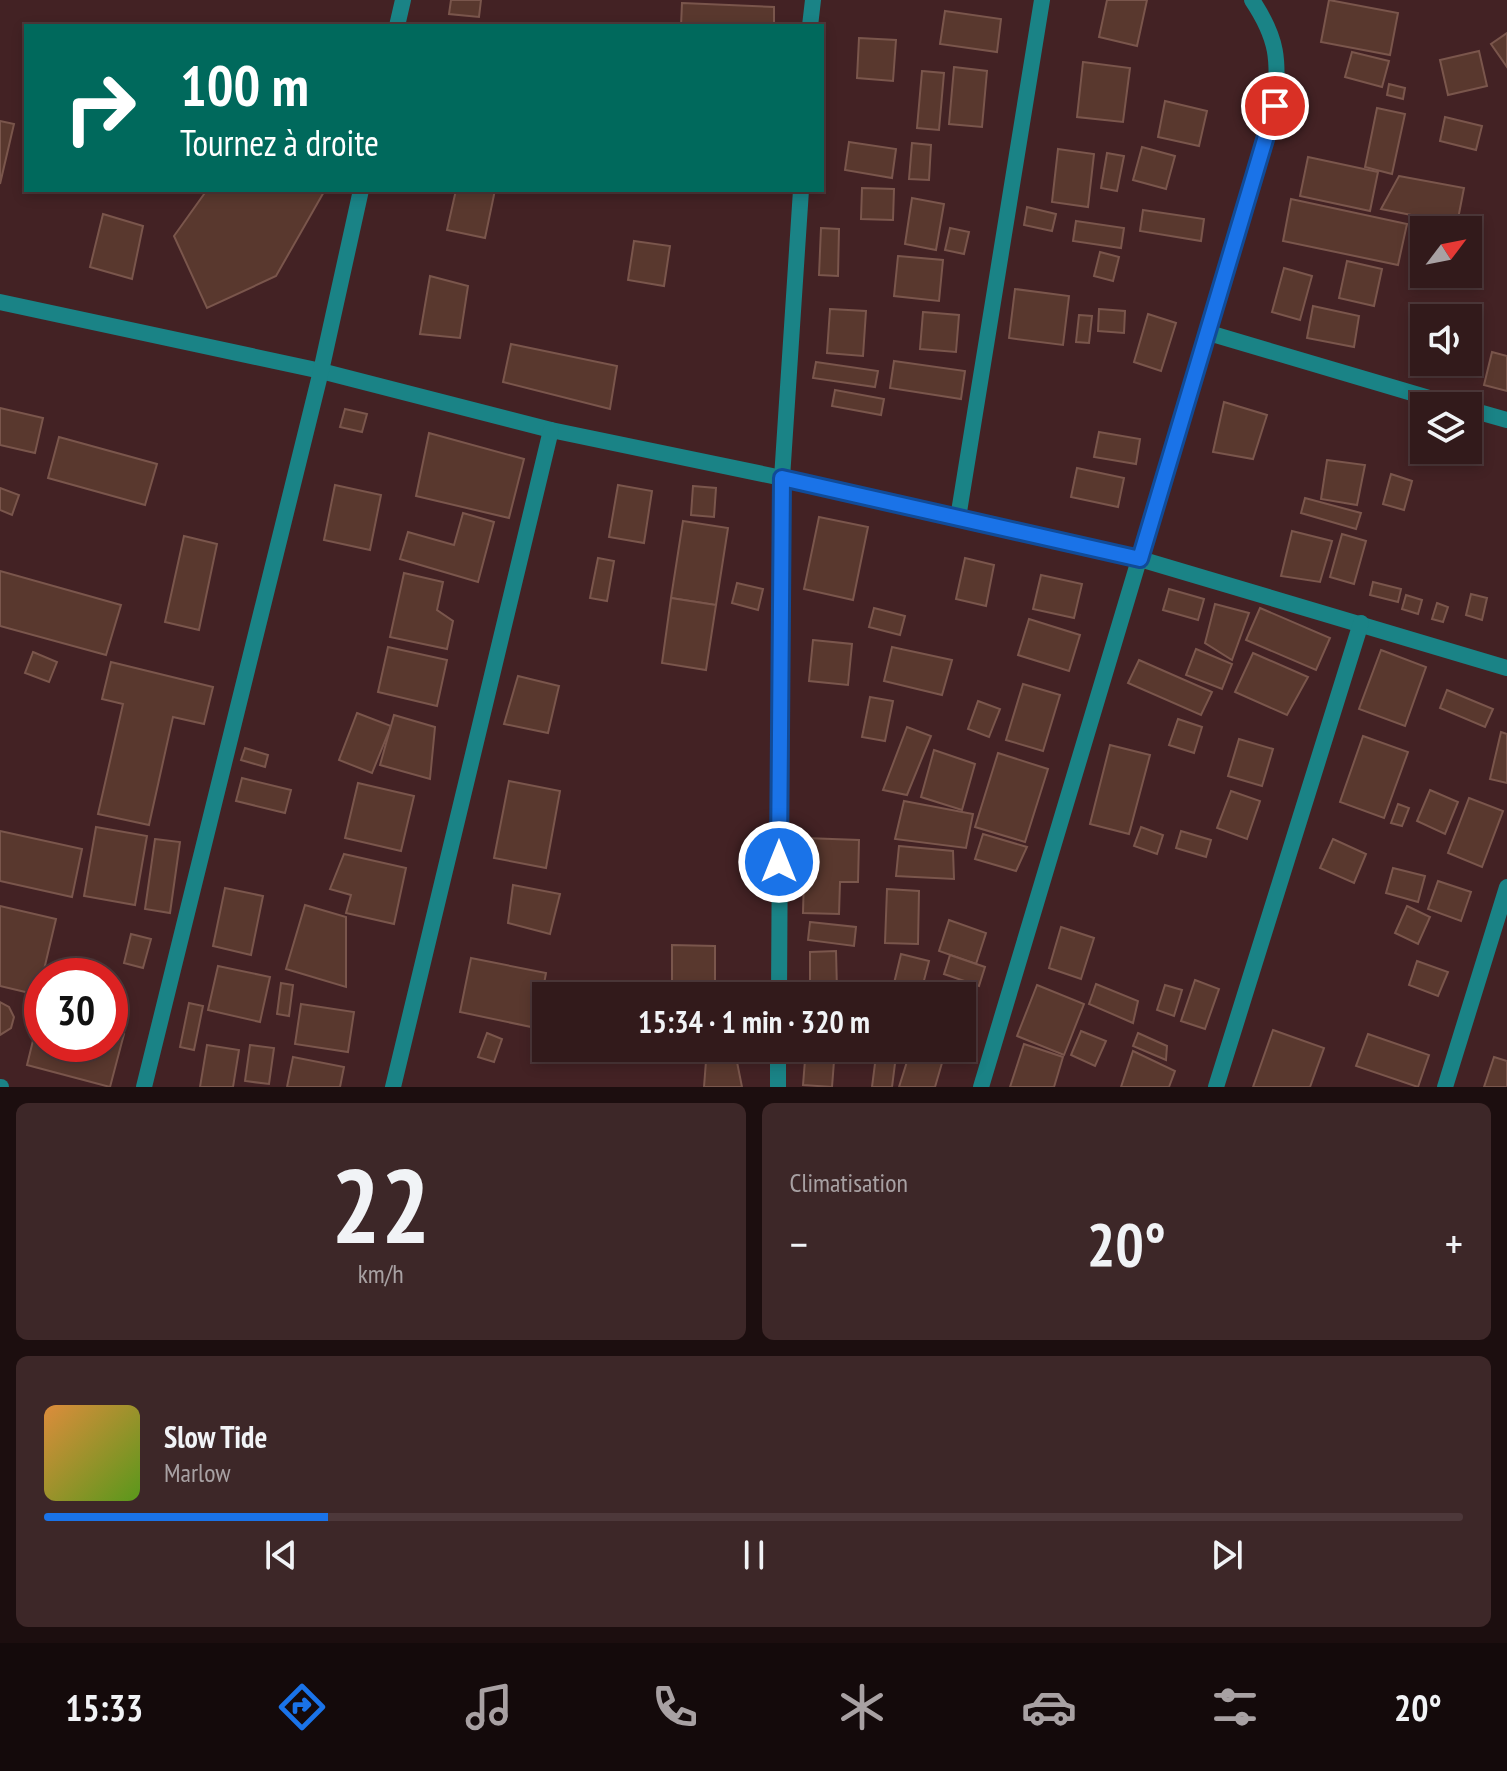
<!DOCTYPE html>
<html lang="fr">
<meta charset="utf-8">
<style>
body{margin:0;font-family:"PT Sans Narrow",sans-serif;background:#3d2728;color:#f1f3f6;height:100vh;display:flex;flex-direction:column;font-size:30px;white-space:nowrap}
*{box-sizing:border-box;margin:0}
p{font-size:26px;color:#a8a1a3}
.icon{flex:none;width:44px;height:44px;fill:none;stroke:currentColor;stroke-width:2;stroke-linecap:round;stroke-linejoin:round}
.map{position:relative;height:1087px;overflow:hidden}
.side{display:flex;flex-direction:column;gap:16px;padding:16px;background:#1c0e0f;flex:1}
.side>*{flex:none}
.top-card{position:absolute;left:24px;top:24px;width:800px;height:168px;border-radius:0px;box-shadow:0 4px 12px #0003,0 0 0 2px #4d383a;background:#00695c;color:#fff;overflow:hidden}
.needle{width:52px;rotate:58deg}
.fabs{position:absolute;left:1410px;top:216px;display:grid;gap:16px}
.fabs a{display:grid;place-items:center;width:72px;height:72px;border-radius:0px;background:#321a1b;box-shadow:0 4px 12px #0003,0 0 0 2px #4d383a;font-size:40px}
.speed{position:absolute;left:24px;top:958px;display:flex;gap:16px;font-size:40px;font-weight:700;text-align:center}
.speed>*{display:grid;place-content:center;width:104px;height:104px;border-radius:50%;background:#321a1b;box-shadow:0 4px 12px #0003,0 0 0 2px #4d383a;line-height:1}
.speed .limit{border:12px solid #d22;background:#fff;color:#111}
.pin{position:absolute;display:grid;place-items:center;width:68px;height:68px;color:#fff;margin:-34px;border:4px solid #fff;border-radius:50%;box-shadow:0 2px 8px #0007}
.me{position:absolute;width:88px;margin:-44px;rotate:0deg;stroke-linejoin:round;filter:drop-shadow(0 0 6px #0008)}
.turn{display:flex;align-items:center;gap:28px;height:168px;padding:0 24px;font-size:36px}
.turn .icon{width:104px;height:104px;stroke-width:2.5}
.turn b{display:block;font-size:56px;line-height:68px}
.big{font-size:60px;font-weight:700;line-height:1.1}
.side .tile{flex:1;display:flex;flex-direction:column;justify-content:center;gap:12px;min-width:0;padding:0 28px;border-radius:12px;background:#3d2728}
.side .dial{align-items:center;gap:0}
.dial b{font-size:104px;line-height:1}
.song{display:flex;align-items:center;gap:24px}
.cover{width:96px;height:96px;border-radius:12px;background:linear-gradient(135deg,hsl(30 70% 55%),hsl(90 70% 35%))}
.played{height:8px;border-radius:4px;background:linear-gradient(90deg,#1a73e8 20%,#4d383a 20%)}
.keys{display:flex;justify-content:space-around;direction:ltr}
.heat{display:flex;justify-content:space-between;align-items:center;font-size:44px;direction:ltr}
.side .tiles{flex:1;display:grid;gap:16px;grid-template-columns:1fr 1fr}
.tile:last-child{grid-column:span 2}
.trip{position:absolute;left:532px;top:982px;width:444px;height:80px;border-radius:0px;background:#321a1b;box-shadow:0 4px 12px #0003,0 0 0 2px #4d383a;font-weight:700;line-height:80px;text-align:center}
.dock{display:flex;height:128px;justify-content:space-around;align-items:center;background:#140a0b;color:#a8a1a3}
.dock .icon{width:56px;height:56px}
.dock .selected{color:#1a73e8}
.dock b{font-size:36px;color:#f1f3f6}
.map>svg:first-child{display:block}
.building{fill:#59382e;stroke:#7a564c;stroke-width:2}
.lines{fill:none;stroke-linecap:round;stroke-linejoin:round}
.street{stroke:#1a8386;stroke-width:16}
.route-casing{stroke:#114b97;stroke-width:20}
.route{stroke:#1a73e8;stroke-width:14}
</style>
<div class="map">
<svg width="1507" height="1087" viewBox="0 0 1507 1087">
<rect width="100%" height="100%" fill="#432224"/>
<!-- building -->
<g class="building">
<polygon points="451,0 481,0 479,17 449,14"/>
<polygon points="1107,0 1147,0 1137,46 1099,37"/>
<polygon points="1329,0 1398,13 1390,55 1321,42"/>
<polygon points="682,3 774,7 774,26 681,26"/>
<polygon points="945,11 1001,19 997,52 940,44"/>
<polygon points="1507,33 1507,67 1491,44"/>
<polygon points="859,38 896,40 893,81 857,78"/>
<polygon points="1479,51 1487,86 1448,95 1440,60"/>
<polygon points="1352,52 1389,61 1382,87 1345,77"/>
<polygon points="1083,62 1130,68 1123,122 1077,117"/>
<polygon points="954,67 987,71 982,127 949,124"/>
<polygon points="922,71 944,73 939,130 917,128"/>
<polygon points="1389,84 1405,88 1403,99 1387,95"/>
<polygon points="1165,101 1207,111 1199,146 1158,137"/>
<polygon points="1377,108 1405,114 1392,174 1365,167"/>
<polygon points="1445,117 1482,126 1476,150 1440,141"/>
<polygon points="0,121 14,124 0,184"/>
<polygon points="849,142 896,149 892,178 845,170"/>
<polygon points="912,143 931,145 929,180 909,179"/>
<polygon points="1142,147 1175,156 1166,189 1133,180"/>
<polygon points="1058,149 1094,154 1088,207 1052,202"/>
<polygon points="1107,153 1124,156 1117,191 1101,188"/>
<polygon points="1308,157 1378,172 1370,211 1300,196"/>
<polygon points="1399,176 1464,188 1457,224 1381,209"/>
<polygon points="862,188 894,189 893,220 861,219"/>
<polygon points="207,190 325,190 276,276 207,308 174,236"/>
<polygon points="456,190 495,190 485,238 447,230"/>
<polygon points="912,198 944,204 936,250 905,244"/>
<polygon points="1291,199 1407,224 1398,265 1283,241"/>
<polygon points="1027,207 1056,214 1052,231 1024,225"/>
<polygon points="1143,210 1204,219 1201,241 1140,231"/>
<polygon points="103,214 143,226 132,279 90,267"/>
<polygon points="1076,221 1124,228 1121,248 1073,241"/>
<polygon points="1463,223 1463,230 1430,230 1436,224"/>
<polygon points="821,228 839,229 838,276 819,275"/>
<polygon points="950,228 969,232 964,254 945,250"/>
<polygon points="1424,236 1424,274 1465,274 1465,287 1413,275"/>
<polygon points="634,241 670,246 664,286 628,280"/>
<polygon points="1100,252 1119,257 1113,281 1094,276"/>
<polygon points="898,256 943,260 939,301 894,296"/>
<polygon points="1347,261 1382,269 1374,306 1339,298"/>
<polygon points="1284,268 1312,276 1300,320 1272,312"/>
<polygon points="430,276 468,286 460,338 420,334"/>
<polygon points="1015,289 1069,296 1063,345 1009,338"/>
<polygon points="1313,306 1359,316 1354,347 1307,338"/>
<polygon points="830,309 866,311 863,356 827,353"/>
<polygon points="1099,309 1125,311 1124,333 1098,331"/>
<polygon points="923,312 959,315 956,352 920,349"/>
<polygon points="1148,314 1176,323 1161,371 1134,362"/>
<polygon points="1079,315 1092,316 1089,343 1076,342"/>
<polygon points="511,344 617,366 610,409 503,382"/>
<polygon points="1492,352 1507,356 1507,391 1484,385"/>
<polygon points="894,361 965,371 961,399 890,388"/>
<polygon points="816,362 878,371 875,387 813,378"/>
<polygon points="835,390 884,399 881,415 832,406"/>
<polygon points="1224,402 1267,415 1253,459 1213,452"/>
<polygon points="0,408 43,418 35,453 0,445"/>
<polygon points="345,409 367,414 362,432 340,427"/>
<polygon points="1099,432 1140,439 1136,464 1094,457"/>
<polygon points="429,433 524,459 509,518 416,496"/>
<polygon points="59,437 157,464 145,505 48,478"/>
<polygon points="1327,460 1365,465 1357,505 1321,499"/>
<polygon points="1077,468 1124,478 1118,507 1071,497"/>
<polygon points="1391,474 1412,481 1404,510 1383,504"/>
<polygon points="335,485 381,495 370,550 324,540"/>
<polygon points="618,485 652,491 644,543 609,537"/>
<polygon points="693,486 716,488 714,517 691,515"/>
<polygon points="0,488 19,495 12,515 0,510"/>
<polygon points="1305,498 1361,513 1356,529 1301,513"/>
<polygon points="463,513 494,522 478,582 400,559 408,532 454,545"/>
<polygon points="819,517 868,527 853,600 804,589"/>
<polygon points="683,521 728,528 716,605 671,598"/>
<polygon points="1292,531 1332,541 1320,582 1281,576"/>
<polygon points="1342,534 1366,541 1354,584 1330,577"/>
<polygon points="184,536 217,544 199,630 165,622"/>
<polygon points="598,558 614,561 607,601 590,598"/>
<polygon points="965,558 994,565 986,606 956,599"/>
<polygon points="0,571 121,605 106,655 0,626"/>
<polygon points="404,573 443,582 437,610 453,621 447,649 390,637"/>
<polygon points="1041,575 1082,584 1074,618 1033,609"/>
<polygon points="1373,582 1401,589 1398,602 1370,595"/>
<polygon points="737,583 763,589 758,610 732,603"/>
<polygon points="1169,589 1204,599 1198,620 1163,610"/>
<polygon points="1471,594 1487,598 1482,620 1466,615"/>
<polygon points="1406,595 1422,600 1418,614 1402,609"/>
<polygon points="671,598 716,605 706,670 662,663"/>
<polygon points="1437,603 1448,607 1443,622 1432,619"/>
<polygon points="1215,604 1249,613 1232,660 1205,643"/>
<polygon points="874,608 905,616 900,635 869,627"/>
<polygon points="1260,608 1330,638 1316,670 1246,640"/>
<polygon points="1029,619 1080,635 1069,671 1018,655"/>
<polygon points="813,640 852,644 848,685 809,681"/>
<polygon points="388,647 447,660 437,706 378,692"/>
<polygon points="892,647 952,660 942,695 884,681"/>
<polygon points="1196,649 1232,664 1222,689 1186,675"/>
<polygon points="1381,650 1426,667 1405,726 1359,709"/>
<polygon points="33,652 57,662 49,682 25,673"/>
<polygon points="1253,653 1308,677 1287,715 1235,692"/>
<polygon points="1139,660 1212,692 1201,715 1128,683"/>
<polygon points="111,662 213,687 204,724 173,717 149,825 98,814 123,704 102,699"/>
<polygon points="518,676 559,686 548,733 504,724"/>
<polygon points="1023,684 1060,695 1043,751 1006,740"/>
<polygon points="1447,690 1493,709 1485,727 1440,708"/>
<polygon points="870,697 893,701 885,741 862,737"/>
<polygon points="978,701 1000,709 989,737 968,729"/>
<polygon points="357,713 391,726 372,773 339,760"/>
<polygon points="394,715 435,727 430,779 380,765"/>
<polygon points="1178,719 1202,727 1194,753 1169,745"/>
<polygon points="907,727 931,736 907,795 883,790"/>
<polygon points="1501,732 1507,734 1507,783 1490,779"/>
<polygon points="1363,736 1408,752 1384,818 1340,802"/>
<polygon points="1239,739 1273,749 1262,786 1228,776"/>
<polygon points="1110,745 1150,755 1129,834 1090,824"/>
<polygon points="245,748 268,755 265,767 241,760"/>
<polygon points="934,750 975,764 962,810 921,797"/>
<polygon points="998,753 1048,769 1025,842 975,827"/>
<polygon points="242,778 291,790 285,813 236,801"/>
<polygon points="509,781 560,791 546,868 494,858"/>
<polygon points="358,783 414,796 401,851 345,838"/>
<polygon points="1430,790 1458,802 1445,834 1417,821"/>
<polygon points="1231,791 1260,801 1247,839 1217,828"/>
<polygon points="1469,798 1503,811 1482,867 1448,853"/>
<polygon points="904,801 973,814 966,848 895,839"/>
<polygon points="1398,804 1409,808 1402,826 1391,823"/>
<polygon points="96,827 147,836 135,905 84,896"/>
<polygon points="1141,827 1163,835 1157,854 1134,846"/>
<polygon points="0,831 82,849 72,897 0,881"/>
<polygon points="1181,831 1211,840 1206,857 1176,848"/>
<polygon points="983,834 1027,847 1016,871 975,859"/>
<polygon points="805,838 859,840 858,882 840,882 839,914 803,913"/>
<polygon points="155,839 180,842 170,913 145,909"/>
<polygon points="1333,839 1366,854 1354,883 1320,868"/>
<polygon points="899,846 953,851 954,879 896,876"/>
<polygon points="344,854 406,868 394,924 346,913 351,895 330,889"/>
<polygon points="1393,868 1425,876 1418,902 1386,893"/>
<polygon points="1438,881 1471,892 1461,921 1428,909"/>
<polygon points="513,885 560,894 550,934 508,923"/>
<polygon points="225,888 263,896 251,955 213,946"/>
<polygon points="887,889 919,891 918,944 885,943"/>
<polygon points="305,905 346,917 346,987 286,969"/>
<polygon points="0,906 56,919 38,995 0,986"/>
<polygon points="1407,906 1430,917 1418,944 1395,933"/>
<polygon points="949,920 986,933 976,964 939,951"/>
<polygon points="810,922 856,927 854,946 808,940"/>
<polygon points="1061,927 1094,938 1081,979 1049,968"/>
<polygon points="131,934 151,939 143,968 124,963"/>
<polygon points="672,945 715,946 715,986 672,986"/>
<polygon points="836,951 837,990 810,990 810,952"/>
<polygon points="901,954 929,961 920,996 891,996"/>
<polygon points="950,955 985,967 979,986 944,974"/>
<polygon points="471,958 546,973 536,1028 460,1012"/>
<polygon points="1417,961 1448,972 1438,996 1409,985"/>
<polygon points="53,963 73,966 71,976 50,976"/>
<polygon points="218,966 270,977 260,1022 208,1010"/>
<polygon points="1195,980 1219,989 1205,1029 1181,1021"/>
<polygon points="281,983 293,985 289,1016 277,1014"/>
<polygon points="1096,984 1138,1001 1133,1023 1089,1004"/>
<polygon points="1037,985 1084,1004 1064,1055 1017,1036"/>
<polygon points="1165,985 1182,990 1174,1016 1157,1010"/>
<polygon points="0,1002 9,1007 14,1017 11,1028 0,1035"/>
<polygon points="189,1003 203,1006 194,1050 180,1047"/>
<polygon points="301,1004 354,1012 348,1052 295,1044"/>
<polygon points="40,1012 42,1044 110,1044 110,1030 124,1034 110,1087 27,1065"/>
<polygon points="1273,1030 1324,1048 1310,1087 1253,1087"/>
<polygon points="1081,1031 1106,1041 1095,1066 1071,1055"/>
<polygon points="487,1033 502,1039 494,1062 478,1057"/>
<polygon points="1138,1033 1167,1046 1166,1060 1133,1046"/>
<polygon points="1368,1034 1429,1055 1418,1087 1356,1066"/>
<polygon points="1024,1044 1063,1057 1054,1087 1010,1087"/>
<polygon points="207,1045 239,1050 233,1087 200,1087"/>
<polygon points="250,1045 274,1048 269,1084 245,1081"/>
<polygon points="806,1048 835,1048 832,1087 803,1085"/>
<polygon points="877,1048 897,1048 892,1087 872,1087"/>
<polygon points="1133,1051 1175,1071 1169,1087 1121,1087"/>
<polygon points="910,1052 942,1063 935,1087 899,1087"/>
<polygon points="293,1057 344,1067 340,1087 287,1087"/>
<polygon points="1494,1057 1507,1061 1507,1087 1484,1087"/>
<polygon points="706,1061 737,1062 742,1087 704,1087"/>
</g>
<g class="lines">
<!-- street -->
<g class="street">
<polyline points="397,26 403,0"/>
<polyline points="810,26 813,0"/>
<polyline points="0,302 321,371 551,430 782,478 1140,559 1507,668"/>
<polyline points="1209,333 1456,406"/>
<polyline points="1468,409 1507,420"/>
<polyline points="958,518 1042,0"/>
<polyline points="779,996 782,478 801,190"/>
<polyline points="0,1087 1,1087"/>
<polyline points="144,1087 321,371 361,190"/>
<polyline points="393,1087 551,430"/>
<polyline points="778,1087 778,1048"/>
<path d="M981,1087L1275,106C1279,60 1278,39 1252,0"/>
<polyline points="1216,1087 1361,623"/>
<polyline points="1445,1087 1507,887"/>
</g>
</g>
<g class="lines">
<!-- route casing -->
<g class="route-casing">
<polyline id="route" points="779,862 782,478 1140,559 1275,106"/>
</g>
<!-- route -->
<use href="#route" class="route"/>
</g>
</svg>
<div class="fabs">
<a><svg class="needle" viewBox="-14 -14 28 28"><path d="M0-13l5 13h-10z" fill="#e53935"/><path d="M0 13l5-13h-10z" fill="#a8a1a3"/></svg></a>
<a><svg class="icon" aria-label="sound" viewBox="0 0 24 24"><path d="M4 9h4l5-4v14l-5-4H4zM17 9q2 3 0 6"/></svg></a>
<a><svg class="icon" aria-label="layers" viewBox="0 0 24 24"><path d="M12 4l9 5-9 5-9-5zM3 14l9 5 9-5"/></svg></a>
</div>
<div class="speed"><div class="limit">30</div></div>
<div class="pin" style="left:1275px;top:106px;background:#d93025"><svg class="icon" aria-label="arrive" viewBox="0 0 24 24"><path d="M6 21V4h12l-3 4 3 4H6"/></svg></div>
<svg class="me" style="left:779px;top:862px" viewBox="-20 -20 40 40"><circle r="17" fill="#1a73e8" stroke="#fff" stroke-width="3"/><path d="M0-11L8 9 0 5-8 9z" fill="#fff"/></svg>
<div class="trip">15:34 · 1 min · 320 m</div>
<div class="top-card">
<div class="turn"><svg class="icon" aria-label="right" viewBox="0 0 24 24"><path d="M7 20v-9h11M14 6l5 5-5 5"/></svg><div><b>100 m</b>Tournez à droite</div></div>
</div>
</div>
<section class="side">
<div class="tiles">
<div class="tile dial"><b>22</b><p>km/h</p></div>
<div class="tile"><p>Climatisation</p>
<div class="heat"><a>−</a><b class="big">20°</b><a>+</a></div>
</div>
<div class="tile">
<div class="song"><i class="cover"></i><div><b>Slow Tide</b><p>Marlow</p></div></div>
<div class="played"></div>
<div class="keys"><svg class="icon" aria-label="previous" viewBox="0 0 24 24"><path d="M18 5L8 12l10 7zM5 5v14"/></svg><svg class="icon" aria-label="pause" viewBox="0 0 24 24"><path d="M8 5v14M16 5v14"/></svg><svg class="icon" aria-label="next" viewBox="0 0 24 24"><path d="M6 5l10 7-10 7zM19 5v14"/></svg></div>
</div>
</div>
</section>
<nav class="dock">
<b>15:33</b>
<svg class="icon selected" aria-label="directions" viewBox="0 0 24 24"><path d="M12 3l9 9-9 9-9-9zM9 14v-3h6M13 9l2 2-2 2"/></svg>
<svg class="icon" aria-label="music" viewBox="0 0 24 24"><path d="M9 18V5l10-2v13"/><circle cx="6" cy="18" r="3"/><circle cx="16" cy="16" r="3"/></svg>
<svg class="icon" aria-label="phone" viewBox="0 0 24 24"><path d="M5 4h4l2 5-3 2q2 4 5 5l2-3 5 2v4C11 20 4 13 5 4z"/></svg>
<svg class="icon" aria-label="climate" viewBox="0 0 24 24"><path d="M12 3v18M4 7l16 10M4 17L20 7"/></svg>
<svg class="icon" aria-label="car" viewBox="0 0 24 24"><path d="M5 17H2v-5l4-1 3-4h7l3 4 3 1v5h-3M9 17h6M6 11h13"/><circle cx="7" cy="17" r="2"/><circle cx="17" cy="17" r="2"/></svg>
<svg class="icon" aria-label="filters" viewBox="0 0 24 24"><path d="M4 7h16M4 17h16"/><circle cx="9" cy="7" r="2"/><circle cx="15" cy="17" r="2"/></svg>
<b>20°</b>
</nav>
